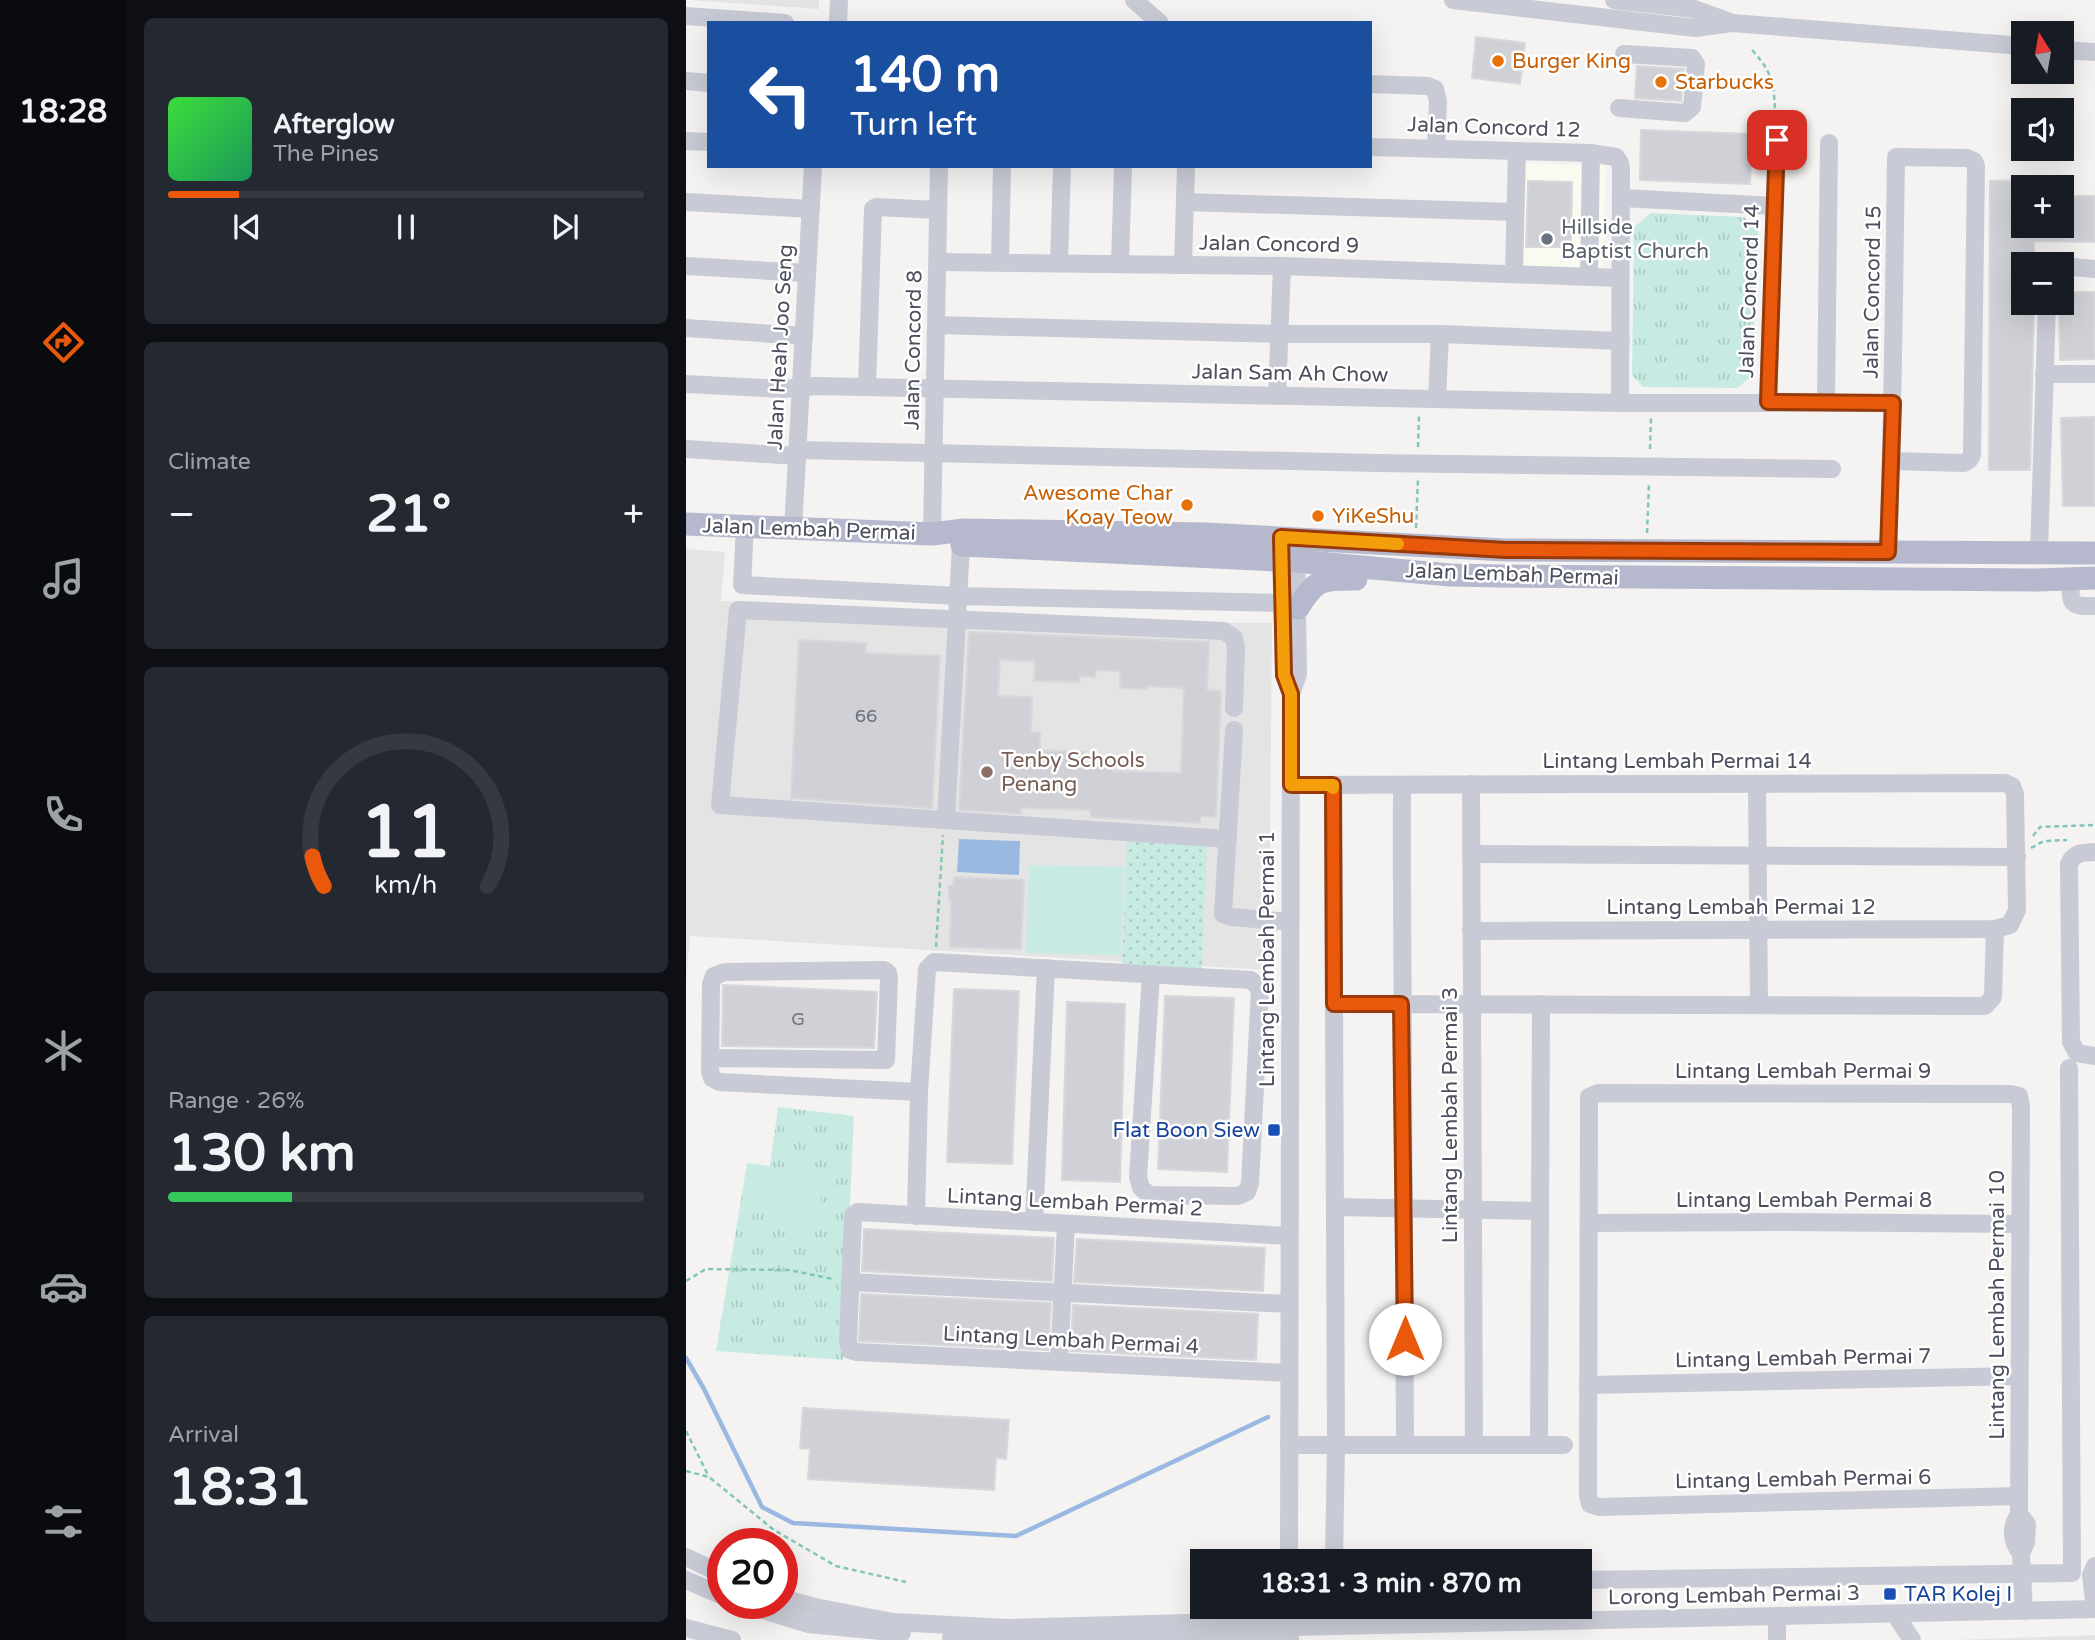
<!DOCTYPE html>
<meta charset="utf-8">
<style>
body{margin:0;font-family:"Varela Round",sans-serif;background:#242831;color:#f1f3f6;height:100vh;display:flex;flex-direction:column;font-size:26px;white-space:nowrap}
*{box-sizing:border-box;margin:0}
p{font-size:23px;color:#9ea1a6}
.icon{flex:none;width:38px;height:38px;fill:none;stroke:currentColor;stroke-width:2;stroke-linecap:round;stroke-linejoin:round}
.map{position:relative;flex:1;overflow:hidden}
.details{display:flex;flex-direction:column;gap:18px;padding:18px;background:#0d0f14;width:560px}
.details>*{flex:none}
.banner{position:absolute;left:21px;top:21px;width:665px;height:147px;border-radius:0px;box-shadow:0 7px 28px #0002;background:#1a4fa0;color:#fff;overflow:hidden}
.needle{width:46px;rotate:349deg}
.tools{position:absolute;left:1325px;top:21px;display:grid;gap:14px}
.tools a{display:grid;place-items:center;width:63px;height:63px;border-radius:0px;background:#171b24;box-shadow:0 7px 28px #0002;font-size:35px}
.speed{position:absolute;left:21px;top:1528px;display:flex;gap:14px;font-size:35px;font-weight:700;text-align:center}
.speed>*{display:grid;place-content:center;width:91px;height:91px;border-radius:50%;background:#171b24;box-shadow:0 7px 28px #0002;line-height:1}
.speed .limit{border:10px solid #d22;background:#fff;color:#111}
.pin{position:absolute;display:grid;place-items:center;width:60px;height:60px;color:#fff;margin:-30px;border-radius:14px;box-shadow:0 4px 10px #0006}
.me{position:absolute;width:77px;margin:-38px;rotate:0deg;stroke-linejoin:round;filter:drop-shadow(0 0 5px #0008)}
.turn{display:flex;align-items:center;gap:24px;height:147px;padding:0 28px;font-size:32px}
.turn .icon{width:91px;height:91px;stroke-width:2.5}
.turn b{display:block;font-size:49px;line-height:60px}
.big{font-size:52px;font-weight:800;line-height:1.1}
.details .tile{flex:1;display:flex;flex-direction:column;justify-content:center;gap:10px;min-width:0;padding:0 24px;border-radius:10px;background:#242831}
.details .dial{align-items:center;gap:0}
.dial svg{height:182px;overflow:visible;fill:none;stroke:#363941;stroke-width:7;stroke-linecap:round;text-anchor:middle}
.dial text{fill:#f1f3f6;stroke:none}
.song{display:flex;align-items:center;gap:21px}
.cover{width:84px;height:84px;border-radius:10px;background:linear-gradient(135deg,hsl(120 70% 55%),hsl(150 70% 35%))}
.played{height:7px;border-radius:4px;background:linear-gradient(90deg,#ea580c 15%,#363941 15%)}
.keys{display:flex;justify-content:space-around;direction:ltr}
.heat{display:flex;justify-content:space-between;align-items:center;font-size:38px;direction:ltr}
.charge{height:10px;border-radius:5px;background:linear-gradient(90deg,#34c759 26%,#363941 0)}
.trip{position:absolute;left:504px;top:1549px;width:402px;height:70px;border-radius:0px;background:#171b24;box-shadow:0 7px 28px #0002;font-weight:800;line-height:70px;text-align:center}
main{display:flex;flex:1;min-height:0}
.dock{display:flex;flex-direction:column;width:126px;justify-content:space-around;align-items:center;background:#090b0e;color:#9ea1a6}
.dock .icon{width:49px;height:49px}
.dock .active{color:#ea580c}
.dock b{font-size:32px;color:#f1f3f6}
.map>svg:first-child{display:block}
.commercial{fill:#fafbf0}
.education{fill:#e5e4e4}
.grass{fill:url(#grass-dots)}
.park{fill:url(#park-tufts)}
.garden{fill:#c7ebe2}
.water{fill:#9ab9e2}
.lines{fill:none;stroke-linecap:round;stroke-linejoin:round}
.stream{stroke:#9ab9e2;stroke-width:4.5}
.building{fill:#d0d1d6;stroke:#d7d7dc;stroke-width:2;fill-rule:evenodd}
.path{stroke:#83c5bc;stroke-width:2.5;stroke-dasharray:5 3.5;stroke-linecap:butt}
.minor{stroke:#c8cad5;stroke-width:18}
.major{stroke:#b6b9cd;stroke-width:23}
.route-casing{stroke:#983908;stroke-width:18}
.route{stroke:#ea580c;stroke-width:12}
.slow{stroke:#f59e0b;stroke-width:12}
.food-dot{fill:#e8710a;stroke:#fff;stroke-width:2.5}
.worship-dot{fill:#6b7280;stroke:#fff;stroke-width:2.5}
.education-dot{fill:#8d6e63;stroke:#fff;stroke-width:2.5}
.transit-dot{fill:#1a4fb4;stroke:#fff;stroke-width:2.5}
.labels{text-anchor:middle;stroke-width:5;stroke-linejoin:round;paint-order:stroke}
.number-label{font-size:18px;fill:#6d707b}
.food-label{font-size:21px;fill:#c56008;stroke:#fff;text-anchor:start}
.street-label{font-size:21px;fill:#4c4f5d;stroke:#fff}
.worship-label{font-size:21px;fill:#5b616d;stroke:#fff;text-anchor:start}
.education-label{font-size:21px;fill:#785e54;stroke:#fff;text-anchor:start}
.transit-label{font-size:21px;fill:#164399;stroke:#fff;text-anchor:end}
</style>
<main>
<nav class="dock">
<b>18:28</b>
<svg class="icon active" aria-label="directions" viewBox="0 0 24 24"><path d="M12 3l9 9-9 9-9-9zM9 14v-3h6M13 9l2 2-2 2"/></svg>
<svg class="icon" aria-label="music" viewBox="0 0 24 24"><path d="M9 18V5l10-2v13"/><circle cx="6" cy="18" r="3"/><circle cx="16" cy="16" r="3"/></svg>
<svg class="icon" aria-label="phone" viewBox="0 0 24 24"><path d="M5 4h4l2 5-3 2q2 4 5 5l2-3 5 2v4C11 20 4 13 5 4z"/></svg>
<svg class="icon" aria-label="climate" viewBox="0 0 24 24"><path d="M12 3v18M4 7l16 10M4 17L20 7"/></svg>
<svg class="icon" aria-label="car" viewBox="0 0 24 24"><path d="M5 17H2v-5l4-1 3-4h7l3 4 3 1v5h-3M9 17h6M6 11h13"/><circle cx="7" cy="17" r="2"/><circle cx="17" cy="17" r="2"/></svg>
<svg class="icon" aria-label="filters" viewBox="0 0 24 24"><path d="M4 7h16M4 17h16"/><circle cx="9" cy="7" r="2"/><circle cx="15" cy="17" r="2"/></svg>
</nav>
<section class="details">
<div class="tile">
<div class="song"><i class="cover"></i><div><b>Afterglow</b><p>The Pines</p></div></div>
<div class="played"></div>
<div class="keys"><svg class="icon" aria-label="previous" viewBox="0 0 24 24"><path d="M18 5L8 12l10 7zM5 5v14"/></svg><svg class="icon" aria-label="pause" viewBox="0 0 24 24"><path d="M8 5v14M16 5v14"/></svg><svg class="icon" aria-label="next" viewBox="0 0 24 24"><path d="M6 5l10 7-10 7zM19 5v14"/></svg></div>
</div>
<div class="tile"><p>Climate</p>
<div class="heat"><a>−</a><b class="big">21°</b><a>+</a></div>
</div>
<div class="tile dial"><svg viewBox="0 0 100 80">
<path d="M14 69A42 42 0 1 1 86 69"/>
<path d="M14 69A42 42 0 0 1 9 56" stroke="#ea580c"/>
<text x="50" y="56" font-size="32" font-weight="700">11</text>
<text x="50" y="72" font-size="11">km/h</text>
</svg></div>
<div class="tile"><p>Range · 26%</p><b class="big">130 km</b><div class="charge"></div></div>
<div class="tile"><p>Arrival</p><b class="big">18:31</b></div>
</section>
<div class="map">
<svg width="1409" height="1640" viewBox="0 0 1409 1640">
<defs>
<pattern id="grass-dots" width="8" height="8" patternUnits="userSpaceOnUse" patternTransform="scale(1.75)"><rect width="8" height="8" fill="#c7ebe2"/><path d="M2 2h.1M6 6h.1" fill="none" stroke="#adcbc4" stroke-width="1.8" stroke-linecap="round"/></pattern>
<pattern id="park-tufts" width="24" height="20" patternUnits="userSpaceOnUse" patternTransform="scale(1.75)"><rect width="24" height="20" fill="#c7ebe2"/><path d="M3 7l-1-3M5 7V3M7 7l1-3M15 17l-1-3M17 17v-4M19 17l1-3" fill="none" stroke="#adcbc4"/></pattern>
</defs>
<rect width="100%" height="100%" fill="#f4f3f2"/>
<!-- commercial -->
<polygon class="commercial" points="827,163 920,166 916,268 824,266"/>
<!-- education -->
<g class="education">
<polygon points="3,0 133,0 133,9"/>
<polygon points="0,549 39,552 35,601 448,622 586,623 583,970 4,936 0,982"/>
<polygon points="1409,1635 1409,1640 1267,1640"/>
</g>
<!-- grass -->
<polygon class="grass" points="441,840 521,843 516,969 436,964"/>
<!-- park -->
<g class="park">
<polygon points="965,213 1058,217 1072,231 1066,376 1051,388 957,387 946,375 948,227"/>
<polygon points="92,1107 168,1116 157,1360 30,1351 61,1163 84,1166"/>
</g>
<!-- garden -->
<g class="garden">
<polygon points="343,865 438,867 435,955 340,953"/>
<polygon points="65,1169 138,1180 131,1223 58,1211"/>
</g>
<!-- water -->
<polygon class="water" points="273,839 334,841 333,875 271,872"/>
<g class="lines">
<!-- stream -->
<polyline class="stream" points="0,1358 18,1389 76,1507 107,1523 330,1536 582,1417"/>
</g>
<!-- building -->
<g class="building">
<polygon points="790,37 839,43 834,84 786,78"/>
<polygon points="951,66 998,69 995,101 949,98"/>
<polygon points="955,130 1066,134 1064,184 954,180"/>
<polygon points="1337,180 1337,226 1376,226 1376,196 1409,196 1409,242 1348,241 1348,264 1337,264 1337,303 1348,303 1344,470 1303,470 1304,181"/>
<polygon points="842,181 886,182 885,247 840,247"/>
<polygon points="1376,292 1409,292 1409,359 1374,360 1373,303 1376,303"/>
<polygon points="1409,417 1409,506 1377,506 1375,418"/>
<path d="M283,632L523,642L521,690L535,691L530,817L515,816L514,823L404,817V810L335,808V814L273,810ZM314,660L349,661L348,681L393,682L394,676L409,677L410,670L434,671V688L460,689V686L498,688L495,773L427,771V765L398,764L399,752L354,750V732H345L346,697L312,696Z"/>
<polygon points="113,640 180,643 179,653 254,656 246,808 105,798"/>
<polygon points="268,877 338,880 335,949 264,947 265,900 263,900 263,886 267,886"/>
<polygon points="37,985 191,992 188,1048 36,1046"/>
<polygon points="268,989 333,991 326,1164 261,1162"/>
<polygon points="479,996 548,998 541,1172 472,1169"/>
<polygon points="381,1002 439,1004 434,1182 376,1180"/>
<polygon points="178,1229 368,1238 366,1281 176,1271"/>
<polygon points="391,1239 579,1248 577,1291 388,1282"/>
<polygon points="175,1294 365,1303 362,1350 173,1341"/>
<polygon points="387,1305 572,1314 570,1360 385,1351"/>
<polygon points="117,1408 323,1420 320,1459 310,1458 308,1490 122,1479 124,1449 114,1448"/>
</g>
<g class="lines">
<!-- path -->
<g class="path">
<path d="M1066,50C1091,77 1087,89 1090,123"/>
<polyline points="732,447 733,415"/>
<polyline points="964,449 965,418"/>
<polyline points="730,528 732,478"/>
<polyline points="961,533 963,484"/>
<polyline points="1347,836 1354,827 1409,825"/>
<polyline points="1345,848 1358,841 1381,840"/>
<polyline points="250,947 257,835"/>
<polyline points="0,1281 20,1269 103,1270 147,1279"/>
<polyline points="0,1431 23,1477"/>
<polyline points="0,1471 23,1477 88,1530 150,1566 220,1582"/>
</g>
<!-- minor -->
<g class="minor">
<polyline points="448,0 474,23"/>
<polyline points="767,0 1009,28 1046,23 1337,46"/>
<polyline points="928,0 1008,9 1044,22"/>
<polyline points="0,16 99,23"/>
<polyline points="152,23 153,0"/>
<polyline points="1376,50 1409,52"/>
<polyline points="0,81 23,83"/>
<polyline points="684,84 742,86 749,89 752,101 750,148"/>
<polyline points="933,108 999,113 1006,107 1010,64 1006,58 938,54"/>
<polyline points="0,141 23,142"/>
<polyline points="684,147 905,153 930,157 934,163 935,170 934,403"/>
<polyline points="936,198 1089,206"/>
<polyline points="0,202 125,209"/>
<polyline points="499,202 829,212"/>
<polyline points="252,262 596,266 933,278"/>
<polyline points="314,263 316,166"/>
<polyline points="373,263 376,166"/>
<polyline points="434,264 437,166"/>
<polyline points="497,265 500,166"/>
<polyline points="0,266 121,273"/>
<polyline points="1376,266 1409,269"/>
<polyline points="828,274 831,151"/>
<polyline points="903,277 905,153"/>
<polyline points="250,325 594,334 754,334 935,341"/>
<polyline points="0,328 118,336"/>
<polyline points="1358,374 1409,374"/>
<polyline points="0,384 98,389 130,386 934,403 1207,403"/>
<polyline points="181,387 187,209 190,207 252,210"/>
<polyline points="591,396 596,266"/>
<polyline points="751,399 754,334"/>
<polyline points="1082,402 1091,140"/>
<polyline points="1140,403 1143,143"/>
<polyline points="0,449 111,456"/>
<polyline points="111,450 690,463 1146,469"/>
<polyline points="59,527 56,585 273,596 596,603"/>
<polyline points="107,530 127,166"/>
<polyline points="246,534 253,166"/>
<polyline points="595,548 598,675 605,694"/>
<path d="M1202,552C1207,421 1208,289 1210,157L1281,158L1288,161L1290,166L1286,455L1283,460L1278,463L1205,461"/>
<polyline points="1353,553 1361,303"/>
<path d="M1385,579C1384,603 1383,607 1409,606"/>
<polyline points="548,730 537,914 546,917 604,922"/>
<polyline points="785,784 788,1445"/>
<polyline points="1071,784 1073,1005"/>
<polyline points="605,785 1319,783 1326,786 1329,794 1331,910 1324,925 1309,929 785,931"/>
<polyline points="647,785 650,1445 648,1561"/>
<path d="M716,785C715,1005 719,1225 719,1445"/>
<polyline points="260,820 275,545"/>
<polyline points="542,839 34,805 52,610 538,631 548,638 550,648 548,708"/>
<path d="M1409,852C1397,853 1388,852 1383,864L1385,1042L1391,1053L1409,1056"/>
<polyline points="785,854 1331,857"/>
<polyline points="648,1004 1299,1006 1307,997 1309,929"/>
<polyline points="24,1058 200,1060 203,978 202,973 198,970 39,972 28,976 25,984 24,1071 26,1078 33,1082 233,1092"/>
<polyline points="649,1207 854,1211"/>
<polyline points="230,1216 233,1092 241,969 248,962 565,980 574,989 564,1183 561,1192 552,1196 464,1195 455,1188 452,1177 465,975"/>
<polyline points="348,1222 360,968"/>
<polyline points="903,1223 1099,1222 1333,1224"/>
<polyline points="164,1282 603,1304"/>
<polyline points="373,1362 380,1224"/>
<polyline points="603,1373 171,1352 164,1350 162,1342 167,1215 172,1212 603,1236"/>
<polyline points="902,1385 1333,1376"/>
<polyline points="603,1445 878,1445"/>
<polyline points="853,1445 855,1004"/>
<path d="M1333,1496L913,1507L904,1504L902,1495L903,1097L912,1093L1325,1094L1333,1096L1335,1107L1333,1514C1324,1529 1325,1540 1335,1554"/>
<polyline points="1333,1514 1341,1524 1340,1542 1335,1554 1338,1611"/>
<polyline points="0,1557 37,1575"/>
<polyline points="603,1561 605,694 612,674 610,551"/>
<polyline points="0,1580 37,1596"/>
<polyline points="894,1580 1386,1573 1383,1068"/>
<polyline points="96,1598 129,1607 207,1622 322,1628 572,1621 603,1627 1409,1609 1405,1575 1409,1566"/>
<polyline points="54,1603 122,1624 216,1633"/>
<polyline points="603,1606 604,1640"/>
<polyline points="1209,1614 1226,1640"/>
<polyline points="0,1628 46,1640"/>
<polyline points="265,1637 314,1640"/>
<polyline points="330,1640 575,1637 603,1627"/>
<polyline points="1091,1640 1091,1617"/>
</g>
<!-- major -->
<g class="major">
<polyline points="0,524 246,534 278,530 519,534 820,550 1409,553"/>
<polyline points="276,545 610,561 764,575 815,576 1351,580 1409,578"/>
<path d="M612,608C630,578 636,579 670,579"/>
</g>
</g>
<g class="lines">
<!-- route casing -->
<g class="route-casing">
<polyline id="route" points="719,1339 715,1004 648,1004 647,785 605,785 605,694 598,675 595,537 820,550 1202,552 1207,403 1082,402 1091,140"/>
</g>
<!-- route -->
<use href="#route" class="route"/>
<!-- slow -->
<polyline class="slow" points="647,788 647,785 605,785 605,694 598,675 595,537 712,544"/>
</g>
<!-- markers -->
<g class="food-dot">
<circle cx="812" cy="61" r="7"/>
<circle cx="975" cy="82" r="7"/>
<circle cx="501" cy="505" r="7"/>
<circle cx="632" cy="516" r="7"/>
</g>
<circle class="worship-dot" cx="861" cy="239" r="7"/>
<circle class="education-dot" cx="301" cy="772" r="7"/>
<g class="transit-dot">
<rect x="581" y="1123" width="14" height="14" rx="3.5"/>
<rect x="1197" y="1587" width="14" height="14" rx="3.5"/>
</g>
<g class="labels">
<!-- number labels -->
<g class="number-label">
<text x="180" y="722">66</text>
<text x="112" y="1025">G</text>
</g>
<!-- food labels -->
<g class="food-label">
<text x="826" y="68">Burger King</text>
<text x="989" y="89">Starbucks</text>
<text x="487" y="500" text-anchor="end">Awesome Char<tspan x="487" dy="24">Koay Teow</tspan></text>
<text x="646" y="523">YiKeShu</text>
</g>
<!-- street labels -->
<g class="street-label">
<text transform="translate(808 127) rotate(2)" y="7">Jalan Concord 12</text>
<text transform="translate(593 244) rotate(1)" y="7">Jalan Concord 9</text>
<text transform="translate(1063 291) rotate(-88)" y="7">Jalan Concord 14</text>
<text transform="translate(1186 292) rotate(-89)" y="7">Jalan Concord 15</text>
<text transform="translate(94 347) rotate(-87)" y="7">Jalan Heah Joo Seng</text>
<text transform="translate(227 350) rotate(-89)" y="7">Jalan Concord 8</text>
<text transform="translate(604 373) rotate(1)" y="7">Jalan Sam Ah Chow</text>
<text transform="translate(123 529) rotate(2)" y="7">Jalan Lembah Permai</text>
<text transform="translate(826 574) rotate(2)" y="7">Jalan Lembah Permai</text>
<text x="991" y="768">Lintang Lembah Permai 14</text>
<text x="1055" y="914">Lintang Lembah Permai 12</text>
<text transform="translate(581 959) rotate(-90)" y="7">Lintang Lembah Permai 1</text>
<text x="1117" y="1078">Lintang Lembah Permai 9</text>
<text transform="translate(764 1115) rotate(-90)" y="7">Lintang Lembah Permai 3</text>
<text x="1118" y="1207">Lintang Lembah Permai 8</text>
<text transform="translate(389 1202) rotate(3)" y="7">Lintang Lembah Permai 2</text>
<text transform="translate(1311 1305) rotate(-90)" y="7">Lintang Lembah Permai 10</text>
<text transform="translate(385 1340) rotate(3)" y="7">Lintang Lembah Permai 4</text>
<text transform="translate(1117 1358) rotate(-1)" y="7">Lintang Lembah Permai 7</text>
<text transform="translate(1117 1479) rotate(-1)" y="7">Lintang Lembah Permai 6</text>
<text transform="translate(1048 1595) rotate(-1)" y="7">Lorong Lembah Permai 3</text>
</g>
<!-- worship labels -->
<g class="worship-label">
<text x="875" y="234">Hillside<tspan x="875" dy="24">Baptist Church</tspan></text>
</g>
<!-- education labels -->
<g class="education-label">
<text x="315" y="767">Tenby Schools<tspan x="315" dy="24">Penang</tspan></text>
</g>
<!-- transit labels -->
<g class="transit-label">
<text x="574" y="1137">Flat Boon Siew</text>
<text x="1218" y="1601" text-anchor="start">TAR Kolej I</text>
</g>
</g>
</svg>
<div class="tools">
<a><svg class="needle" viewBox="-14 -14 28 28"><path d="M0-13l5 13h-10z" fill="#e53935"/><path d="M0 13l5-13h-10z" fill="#9ea1a6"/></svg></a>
<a><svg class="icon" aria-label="sound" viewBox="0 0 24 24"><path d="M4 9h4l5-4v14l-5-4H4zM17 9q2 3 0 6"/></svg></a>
<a>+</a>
<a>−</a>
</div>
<div class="speed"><div class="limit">20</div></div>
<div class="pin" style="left:1091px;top:140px;background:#d93025"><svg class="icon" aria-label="arrive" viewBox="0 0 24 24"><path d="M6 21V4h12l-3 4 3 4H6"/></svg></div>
<svg class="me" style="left:719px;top:1339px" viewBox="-20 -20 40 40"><circle r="19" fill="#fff"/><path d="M0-13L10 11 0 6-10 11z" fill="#ea580c"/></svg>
<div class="trip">18:31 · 3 min · 870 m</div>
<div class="banner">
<div class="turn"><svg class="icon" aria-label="left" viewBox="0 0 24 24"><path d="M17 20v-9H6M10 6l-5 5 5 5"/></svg><div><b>140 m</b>Turn left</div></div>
</div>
</div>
</main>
